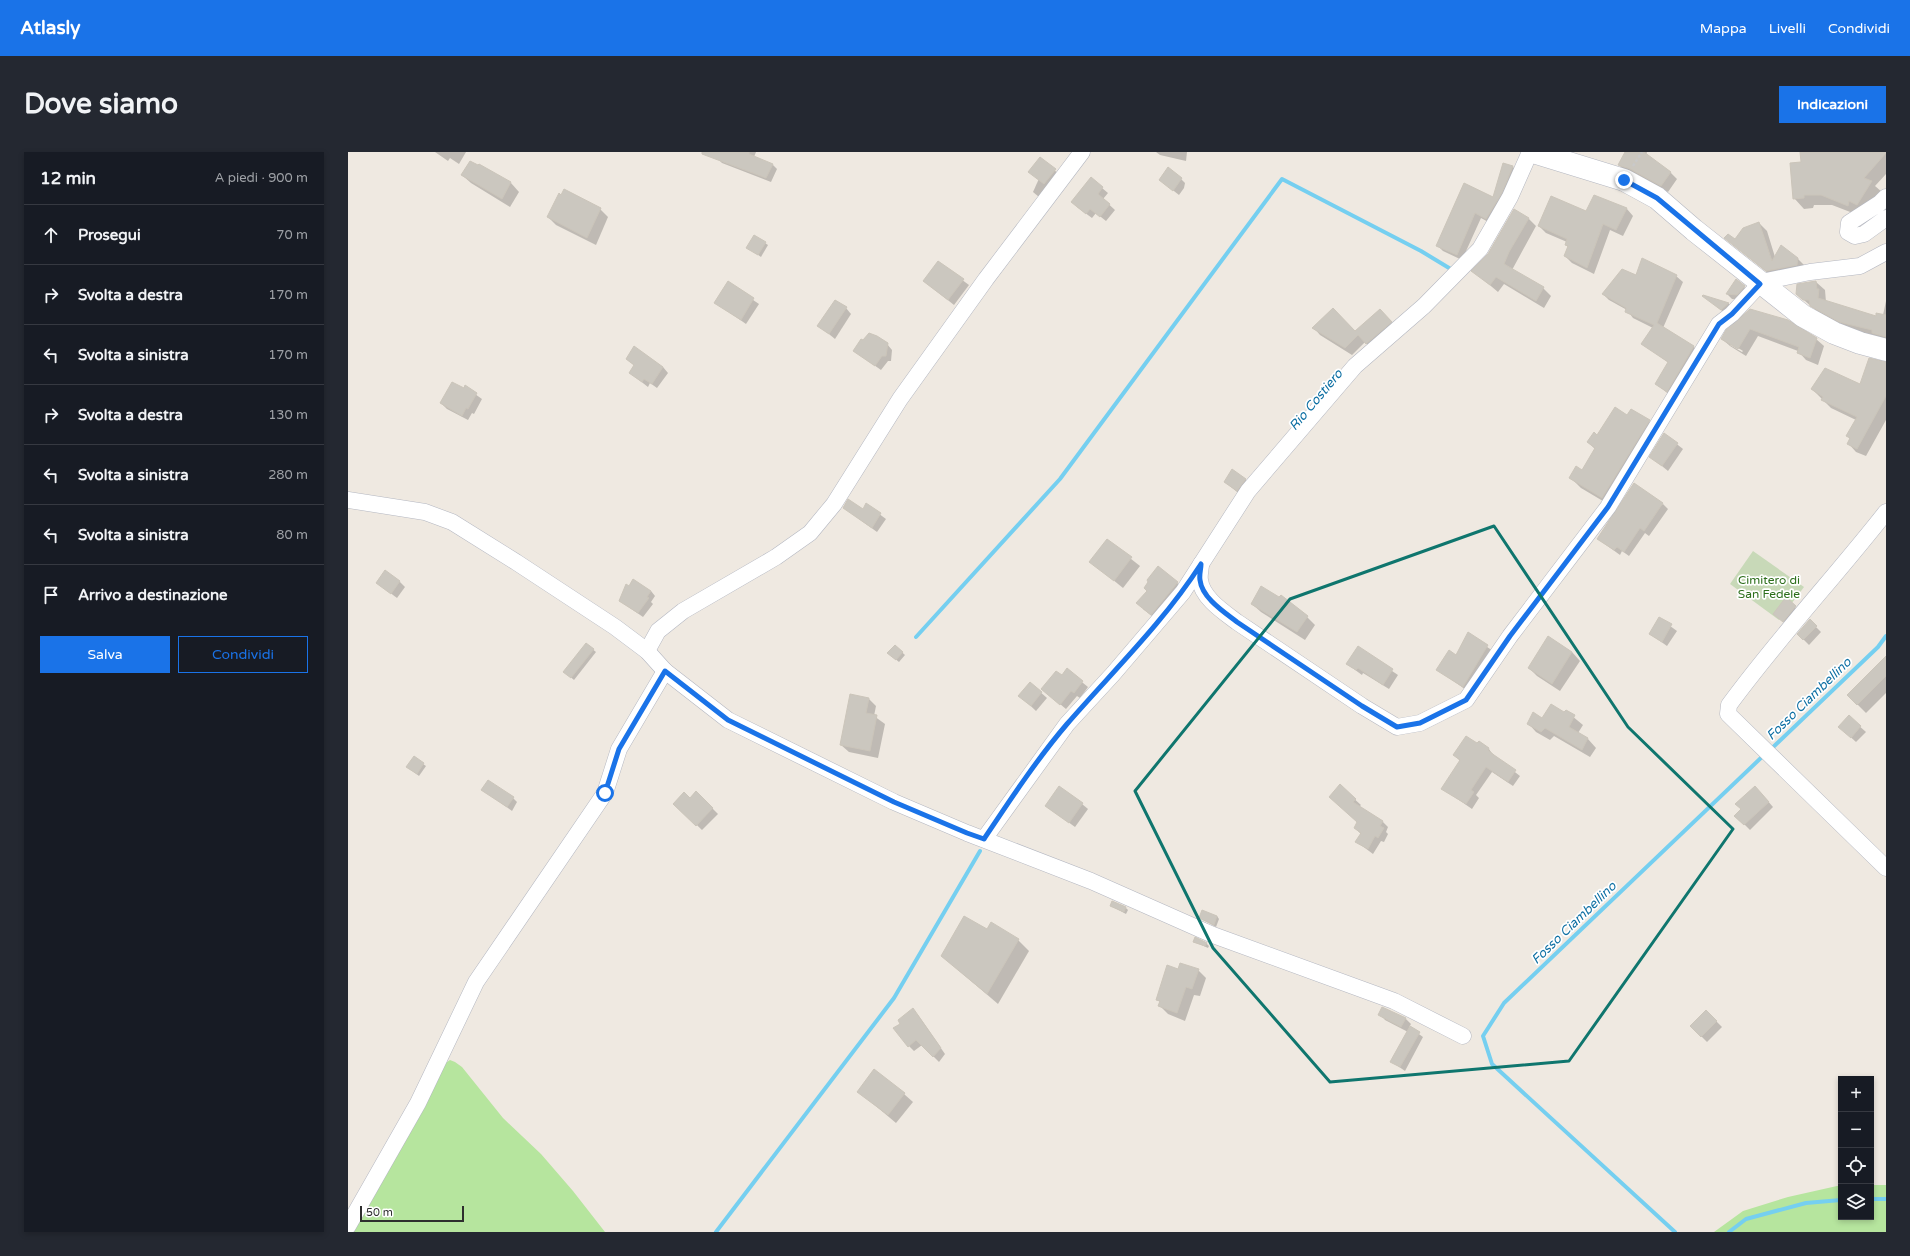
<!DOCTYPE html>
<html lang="it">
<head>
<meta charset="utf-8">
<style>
  body { margin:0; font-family:"Varela Round",sans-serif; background:#242831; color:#f1f3f6 }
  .controls { position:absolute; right:12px; bottom:12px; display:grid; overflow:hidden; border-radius:0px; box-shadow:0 2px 6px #0003 }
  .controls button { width:36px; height:36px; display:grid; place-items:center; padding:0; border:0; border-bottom:1px solid #363941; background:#171b24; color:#f1f3f6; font:20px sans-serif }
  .scale { position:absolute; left:12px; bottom:10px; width:104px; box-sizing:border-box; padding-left:4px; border:2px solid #2e2e2e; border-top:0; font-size:11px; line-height:14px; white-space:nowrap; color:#2e2e2e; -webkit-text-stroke:3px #fff; paint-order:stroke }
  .stop { position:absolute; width:12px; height:12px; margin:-9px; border:3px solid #1a73e8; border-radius:50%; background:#fff }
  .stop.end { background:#1a73e8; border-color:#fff; box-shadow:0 1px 4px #0008 }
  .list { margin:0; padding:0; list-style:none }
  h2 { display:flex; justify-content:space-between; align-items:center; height:52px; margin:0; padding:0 16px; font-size:17px }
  h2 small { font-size:13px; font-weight:400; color:#9ea1a6 }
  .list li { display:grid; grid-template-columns:26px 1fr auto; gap:12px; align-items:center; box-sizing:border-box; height:60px; padding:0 16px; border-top:1px solid #363941 }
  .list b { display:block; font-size:15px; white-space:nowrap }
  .list em { font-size:13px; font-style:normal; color:#9ea1a6 }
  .actions { display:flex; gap:8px; padding:12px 16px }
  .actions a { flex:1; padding:9px 0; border:1px solid #1a73e8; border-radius:0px; text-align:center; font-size:14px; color:#1a73e8 }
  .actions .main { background:#1a73e8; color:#fff }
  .icon { flex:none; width:22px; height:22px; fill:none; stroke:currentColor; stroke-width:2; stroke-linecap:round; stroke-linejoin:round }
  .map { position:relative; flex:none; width:1538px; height:1080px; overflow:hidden; border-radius:0px }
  header { display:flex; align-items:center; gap:24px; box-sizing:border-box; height:56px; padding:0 20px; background:#1a73e8; color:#fff }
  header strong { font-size:19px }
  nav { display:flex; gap:22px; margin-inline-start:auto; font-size:14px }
  .intro { display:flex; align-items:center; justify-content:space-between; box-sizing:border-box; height:96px; padding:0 24px }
  h1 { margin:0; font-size:28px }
  .button { padding:10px 18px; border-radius:0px; background:#1a73e8; color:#fff; font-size:14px; font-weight:700 }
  main { display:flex; gap:24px; padding:0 24px }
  aside { flex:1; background:#171b24; border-radius:0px; box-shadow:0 2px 6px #0003 }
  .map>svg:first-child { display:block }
</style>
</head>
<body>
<header>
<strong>Atlasly</strong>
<nav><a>Mappa</a><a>Livelli</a><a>Condividi</a></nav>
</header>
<div class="intro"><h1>Dove siamo</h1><a class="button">Indicazioni</a></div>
<main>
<aside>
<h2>12 min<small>A piedi · 900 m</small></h2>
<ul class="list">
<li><svg class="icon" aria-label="ahead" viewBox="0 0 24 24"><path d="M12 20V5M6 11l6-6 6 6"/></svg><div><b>Prosegui</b></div><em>70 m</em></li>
<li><svg class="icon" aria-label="right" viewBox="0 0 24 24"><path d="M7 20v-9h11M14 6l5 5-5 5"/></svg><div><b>Svolta a destra</b></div><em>170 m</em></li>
<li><svg class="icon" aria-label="left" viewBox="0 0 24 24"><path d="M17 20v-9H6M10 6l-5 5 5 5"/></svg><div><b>Svolta a sinistra</b></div><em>170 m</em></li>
<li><svg class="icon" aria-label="right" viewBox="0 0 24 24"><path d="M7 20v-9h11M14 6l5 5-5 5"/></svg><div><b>Svolta a destra</b></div><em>130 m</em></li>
<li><svg class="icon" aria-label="left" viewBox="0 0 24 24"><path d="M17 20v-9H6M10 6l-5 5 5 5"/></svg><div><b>Svolta a sinistra</b></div><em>280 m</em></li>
<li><svg class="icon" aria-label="left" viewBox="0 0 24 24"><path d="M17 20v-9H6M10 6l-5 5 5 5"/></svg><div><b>Svolta a sinistra</b></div><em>80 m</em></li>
<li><svg class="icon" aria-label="arrive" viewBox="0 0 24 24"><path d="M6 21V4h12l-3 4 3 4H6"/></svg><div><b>Arrivo a destinazione</b></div></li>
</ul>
<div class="actions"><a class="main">Salva</a><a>Condividi</a></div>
</aside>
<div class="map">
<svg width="1538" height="1080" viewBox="0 0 1538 1080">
  <rect width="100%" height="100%" fill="#efe9e1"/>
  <g fill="#b6e59e">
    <polygon points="102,908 107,910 114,915 155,966 193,1002 225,1039 257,1080 3,1080 96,912"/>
    <polygon points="1523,1033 1538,1033 1538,1080 1366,1080 1395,1059 1440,1045 1489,1034 1493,1034 1493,1065 1523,1065"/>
  </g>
  <polygon fill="#c8d9b8" points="1405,399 1456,435 1431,468 1382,432"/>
  <g fill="#0003" fill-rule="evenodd">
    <polygon points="87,0 118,0 111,12 102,6 100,9"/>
    <polygon points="371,0 408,0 406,5 425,13 429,17 423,30 374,11 369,6"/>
    <polygon points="808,0 839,0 838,9 812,3"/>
    <polygon points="1278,0 1299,0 1298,3 1323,21 1329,27 1320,40 1290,23 1278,20 1271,13"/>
    <polygon points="1453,0 1537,0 1538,1 1538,22 1527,34 1534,40 1510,63 1484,53 1466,53 1465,56 1456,57 1446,46 1454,11"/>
    <polygon points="698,11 712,23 691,45 685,40"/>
    <polygon points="1156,12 1165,15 1170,20 1144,72 1133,66 1114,108 1095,99 1090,94 1117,32 1146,46"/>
    <polygon points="131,13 163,31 171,40 162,55 123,31 114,23"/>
    <polygon points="831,25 837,31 836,36 831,43 812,28"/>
    <polygon points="754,36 760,41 755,47 767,58 758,69 748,61 744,66 729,55"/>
    <polygon points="1246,44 1279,57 1285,64 1275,84 1262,78 1246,122 1224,111 1217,104 1220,95 1218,93 1219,90 1198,81 1191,74 1239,61"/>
    <polygon points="252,57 260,65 248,93 208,73 200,65"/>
    <polygon points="1166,58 1181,67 1188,74 1164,118 1195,136 1203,144 1196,156 1156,132 1150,140 1125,119 1141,102"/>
    <polygon points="1411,71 1419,79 1427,105 1449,106 1457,114 1427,127 1378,86 1387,88"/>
    <polygon points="417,91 420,93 413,105 400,96"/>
    <polygon points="590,110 621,133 606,153 576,129"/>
    <polygon points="1288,124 1328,124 1335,130 1315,176 1346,195 1352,202 1325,246 1309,232 1321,211 1295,192 1305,176 1285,166 1279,158 1261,148 1255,142"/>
    <polygon points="1389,129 1402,140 1394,148 1384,147 1379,142"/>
    <polygon points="1468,130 1477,138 1478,150 1528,165 1535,163 1538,149 1538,191 1510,182 1472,162 1449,142 1450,133"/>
    <polygon points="380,131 411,152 398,172 368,151"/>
    <polygon points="1356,144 1381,152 1386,157 1379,163"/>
    <polygon points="498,156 503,162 487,187 471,174"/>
    <path d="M1402,158l66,29 8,7 -6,19 -12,-5 -8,-9 -40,-15 -12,20 -16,-10 -8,-7zM1382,191l13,8 -1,1 -12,-7z"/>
    <polygon points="1038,165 1050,177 1025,198 1017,190 1004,203 972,183 966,176 1007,181"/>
    <polygon points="539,192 544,198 543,209 540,209 533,218 506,199"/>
    <polygon points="279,207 315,215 320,221 309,236 302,231 300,235 282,221 287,214"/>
    <polygon points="1538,211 1538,268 1518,304 1508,300 1500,291 1502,287 1500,284 1508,268 1483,256 1464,237 1513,233"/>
    <polygon points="117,235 134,247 126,262 124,261 120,268 99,257 93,251"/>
    <polygon points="1279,264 1301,269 1311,279 1265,355 1233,336 1223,326 1234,319 1248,298 1240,290"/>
    <polygon points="1316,282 1335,297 1320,319 1303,305"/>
    <polygon points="897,327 903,333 894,344 877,330"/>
    <polygon points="1315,352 1320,357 1301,384 1297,381 1281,404 1274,399 1272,403 1250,387"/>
    <polygon points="519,353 538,367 529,380 496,356 515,358"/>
    <polygon points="759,388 792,414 775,436 743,410"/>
    <polygon points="810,415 835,436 809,468 795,457 800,439"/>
    <polygon points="51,429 57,435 49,446 29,431"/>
    <polygon points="281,435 303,439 307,444 303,450 305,452 295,465 272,449"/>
    <polygon points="1438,447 1449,457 1438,471 1427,461"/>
    <polygon points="904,452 959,465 967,473 957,488 913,460"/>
    <polygon points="1311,466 1329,479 1319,494 1302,482"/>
    <polygon points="1462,469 1473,480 1461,493 1450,482"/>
    <polygon points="1120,482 1145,499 1121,540 1090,518 1108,504"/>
    <polygon points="238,492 248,500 226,528 219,522"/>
    <polygon points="547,494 557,503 551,510 540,501"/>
    <polygon points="1010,496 1050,523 1041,537 1015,521 1014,523 999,512"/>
    <polygon points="1224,500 1232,509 1212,539 1189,524 1181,516"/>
    <polygon points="1538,509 1538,541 1518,561 1500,543"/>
    <polygon points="719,518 740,535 732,546 729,544 718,557 700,542"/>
    <polygon points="682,531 699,546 688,559 672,544"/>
    <polygon points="521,547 528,554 526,564 537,572 530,606 501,600 493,593"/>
    <polygon points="1218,559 1235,573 1230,581 1240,587 1248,596 1242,605 1206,584 1202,588 1188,580 1180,571 1217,561"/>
    <polygon points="1501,565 1518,580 1508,590 1497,580"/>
    <polygon points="1129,593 1141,597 1145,603 1172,624 1165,634 1144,620 1128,643 1131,646 1124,657 1095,637 1112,609 1107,603"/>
    <polygon points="66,606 78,614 71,624 62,617"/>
    <polygon points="992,634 1013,653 1011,655 1035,670 1040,675 1038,680 1040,682 1036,690 1033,689 1025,702 1009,690 1013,682 1007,676 1010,671"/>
    <polygon points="135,638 165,646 169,650 164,659"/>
    <polygon points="348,640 370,662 354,678 327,652 342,647"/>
    <polygon points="1412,640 1425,655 1402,678 1388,664"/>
    <polygon points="734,652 740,657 727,675 698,654"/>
    <polygon points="763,754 778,756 780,758 778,762"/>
    <polygon points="869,764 871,767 868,775 852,766"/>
    <polygon points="639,779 670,788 681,799 650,852 594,804"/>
    <polygon points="847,790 858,791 861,794 860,796"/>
    <polygon points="830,818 850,818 858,826 852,844 846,843 837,869 820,862 812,854 813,851 809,847"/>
    <polygon points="1358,859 1374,875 1359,890 1343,874"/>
    <polygon points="1032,862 1057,866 1063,872 1061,875 1075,885 1057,919 1044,910 1060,880 1037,868"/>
    <polygon points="570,863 597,902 591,910 574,893 566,899 561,894"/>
    <polygon points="510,939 556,942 565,950 548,971"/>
  </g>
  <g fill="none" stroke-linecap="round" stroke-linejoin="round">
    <g stroke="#75cff0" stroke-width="4">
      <polyline points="568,485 712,327 934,27 1073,99 1106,119"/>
      <polyline points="1421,599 1530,495 1538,484"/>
      <polyline points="1523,1047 1538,1047"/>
      <polyline points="368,1080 546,846 632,699"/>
      <polyline points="1327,1080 1144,912 1135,884 1156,851 1416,603"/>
      <polyline points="1381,1080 1398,1067 1458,1051 1493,1048"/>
    </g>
  </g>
  <g fill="#cbc7bf" stroke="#cbc5ba">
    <polygon points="354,0 401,0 401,2 425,12 418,26 354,2"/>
    <polygon points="1277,0 1296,0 1323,20 1313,34 1282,17 1270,13"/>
    <polygon points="1452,0 1538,0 1538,1 1516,26 1524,29 1509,53 1501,49 1500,54 1473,43 1456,43 1456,46 1445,47 1442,11 1453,10"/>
    <polygon points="692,5 708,17 696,32 680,20"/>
    <polygon points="122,9 130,13 131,12 163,30 154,47 113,23"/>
    <polygon points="1155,11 1165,14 1154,41 1138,67 1127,61 1109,103 1088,94 1116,31 1145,45"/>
    <polygon points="820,15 834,26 825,39 811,28"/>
    <polygon points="743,25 755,35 750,42 762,52 752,65 742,57 738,62 723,50"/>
    <polygon points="216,37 253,56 239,86 199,65 211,41 213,43"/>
    <polygon points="1246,43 1279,56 1268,78 1255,72 1239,116 1216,104 1220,94 1217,93 1219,87 1190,74 1203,44 1238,59"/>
    <polygon points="1166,57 1181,66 1161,100 1156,112 1196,135 1188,149 1148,125 1142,133 1123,119 1140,102"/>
    <polygon points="1411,70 1424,109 1433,93 1450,106 1449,113 1418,119 1376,86 1380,82 1387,87 1395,76"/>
    <polygon points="406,83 418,90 410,103 398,96"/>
    <polygon points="1294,106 1329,123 1309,171 1346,194 1319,240 1307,232 1320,210 1293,192 1306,173 1277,160 1278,156 1254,142 1274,117 1288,123"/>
    <polygon points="590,109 616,127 600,148 575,129"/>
    <polygon points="1388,127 1397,134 1389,143 1378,142"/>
    <polygon points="380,129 406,146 393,168 366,151"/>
    <polygon points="1468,129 1469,137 1471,137 1470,146 1528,164 1528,161 1538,163 1538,185 1524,181 1524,178 1491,170 1462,154 1461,148 1455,148 1448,142 1449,132"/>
    <polygon points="1355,143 1381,151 1373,158 1354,144"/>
    <polygon points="487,148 499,155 481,182 469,174"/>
    <polygon points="985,156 1007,179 1032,157 1044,170 1018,192 1010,183 997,196 964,176"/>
    <polygon points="1402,157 1440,168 1469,186 1462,206 1449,201 1451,195 1402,177 1390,197 1373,187 1378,178"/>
    <polygon points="521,181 529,184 540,191 538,204 534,204 527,214 505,199 513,187 515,188"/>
    <polygon points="286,194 315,215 304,232 296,227 294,230 281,221 286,213 278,207"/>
    <polygon points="1521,206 1538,210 1538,244 1509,297 1499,292 1502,286 1498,284 1509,265 1473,248 1475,245 1463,237 1477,216 1512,232"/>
    <polygon points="104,230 116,236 117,233 129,241 120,257 118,256 114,264 92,251"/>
    <polygon points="1267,255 1279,263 1283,257 1302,268 1254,346 1221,326 1228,314 1234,318 1247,296 1239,290 1246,280 1249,283"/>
    <polygon points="1316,281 1330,291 1314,314 1301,305"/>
    <polygon points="884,317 898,327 889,339 876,330"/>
    <polygon points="1286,331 1315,351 1296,379 1292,376 1276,400 1269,395 1266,398 1249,387"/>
    <polygon points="500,347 515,357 518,351 533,361 524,376 495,356"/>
    <polygon points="759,387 784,405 766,429 741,410"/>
    <polygon points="810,414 830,430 803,463 788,451 799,439 796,436 800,430 799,428"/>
    <polygon points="37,418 52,429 43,442 28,431"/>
    <polygon points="285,427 303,439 299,445 301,446 290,461 271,449 278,432 281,434"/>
    <polygon points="913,434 931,445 933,443 960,464 949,480 903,452"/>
    <polygon points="1438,445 1448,454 1435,470 1425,462"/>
    <polygon points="1311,465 1324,472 1314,490 1301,482"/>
    <polygon points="1462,467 1469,474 1455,488 1449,482"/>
    <polygon points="1120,480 1140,493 1115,535 1088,518 1101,498 1108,503"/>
    <polygon points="1200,484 1224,500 1204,532 1180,516"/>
    <polygon points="238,491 246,497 223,526 215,520"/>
    <polygon points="547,493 555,500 548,508 539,501"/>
    <polygon points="1010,494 1045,517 1035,533 1010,516 1008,518 998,512"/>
    <polygon points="1538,504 1538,524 1509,553 1499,543"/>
    <polygon points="719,516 735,529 726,541 723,539 712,553 693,537 708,519 714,523"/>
    <polygon points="682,530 694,540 683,554 670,544"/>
    <polygon points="502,542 521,546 518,561 529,563 522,599 492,593"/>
    <polygon points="1203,552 1216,560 1218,558 1227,563 1221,575 1240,586 1234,598 1197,576 1193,580 1179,572 1185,560 1194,566"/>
    <polygon points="1501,563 1513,574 1503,586 1490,575"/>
    <polygon points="1118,584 1129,591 1131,589 1141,596 1140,598 1146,603 1168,618 1160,630 1138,615 1123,638 1126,640 1118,652 1093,637 1112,608 1105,603"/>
    <polygon points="66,604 76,611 69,622 58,615"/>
    <polygon points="140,628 166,645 159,655 133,638"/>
    <polygon points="992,632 1008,647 1005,650 1035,669 1032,674 1036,676 1030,686 1027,684 1020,697 1007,690 1013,681 1006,676 1009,670 981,645"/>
    <polygon points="711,634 735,651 721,671 697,654"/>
    <polygon points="1407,634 1421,650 1396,673 1386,664 1393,657 1387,652"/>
    <polygon points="348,639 365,656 348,674 325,652 336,640 342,646"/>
    <polygon points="764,749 778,755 776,760 762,754"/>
    <polygon points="854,758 869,764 866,773 851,766"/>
    <polygon points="616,764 639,777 643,770 671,787 639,842 593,804"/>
    <polygon points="847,785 859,791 857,794 845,790"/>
    <polygon points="832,811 851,817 844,837 838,835 829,861 810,854 812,849 808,848 819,813 830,817"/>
    <polygon points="1034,855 1058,866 1053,875 1030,863"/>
    <polygon points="565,856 593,896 585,905 568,888 560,895 545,876 552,872 550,868"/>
    <polygon points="1358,858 1369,869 1353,885 1342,874"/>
    <polygon points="1062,874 1072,880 1052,915 1042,910"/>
    <polygon points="526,917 557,941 540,963 509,940"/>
  </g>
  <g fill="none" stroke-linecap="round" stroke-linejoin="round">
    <defs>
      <g id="minor">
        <polyline points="1538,45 1532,51 1501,71 1500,80 1507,84 1516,82 1538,66"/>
        <polyline points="0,348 77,360 104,370 168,410 267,475 299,499 317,519 380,568 546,650 619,681 743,729 865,783 1046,849 1115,884"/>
        <path d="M1538,360c-51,65 -108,126 -157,193l-1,9 158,154"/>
        <path d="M853,412c0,5 -2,11 -1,16 2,18 24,32 37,42l125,84 35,21 23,-4 46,-23 44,-64 98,-129 111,-183 13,-10 28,-30 6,-3 44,-9 50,-6 26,-14"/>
        <polyline points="299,499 310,479 335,459 428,405 462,381 486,352 552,247 638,127 734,0"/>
        <polyline points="636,687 719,572 765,522 835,440 900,339 1007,214 1076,154 1132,97 1162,45 1182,0"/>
        <polyline points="0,1074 70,951 128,830 257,641 271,597 317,519"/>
      </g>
      <polyline id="secondary" points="1185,0 1276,28 1309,46 1346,78 1455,164 1486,181 1512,191 1538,198"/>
    </defs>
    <use href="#minor" stroke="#b4b7c1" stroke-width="17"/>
    <use href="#secondary" stroke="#b4b7c1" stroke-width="23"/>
    <polyline stroke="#c9c9c9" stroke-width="2.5" stroke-dasharray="3 2" stroke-linecap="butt" points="1285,14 1294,0"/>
    <use href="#minor" stroke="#fff" stroke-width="16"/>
    <use href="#secondary" stroke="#fff" stroke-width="22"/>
  </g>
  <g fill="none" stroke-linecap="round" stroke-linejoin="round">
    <path stroke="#1a73e8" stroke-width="5" d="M257,641l14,-44 46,-78 63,49 166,82 73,31 17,6c26,-39 53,-80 83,-115 46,-53 96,-101 134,-160 0,5 -2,11 -1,16 2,18 24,32 37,42l125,84 35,21 23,-4 46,-23 44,-64 98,-129 111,-183 13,-10 28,-30 -103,-86 -33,-18"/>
  </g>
  <path fill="none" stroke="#0f766e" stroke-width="3" stroke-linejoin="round" d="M1146,374l134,201 105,102 -164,232 -239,21 -117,-134 -78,-157 155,-192z"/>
  <g text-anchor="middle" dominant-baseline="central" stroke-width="3.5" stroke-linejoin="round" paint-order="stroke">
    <g font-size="12" fill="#2c6e1b" stroke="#fff">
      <text x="1421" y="428">Cimitero di<tspan x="1421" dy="14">San Fedele</tspan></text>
    </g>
    <g font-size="13" font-style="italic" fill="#0d6fa3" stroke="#fff">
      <text transform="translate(968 248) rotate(-50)">Rio Costiero</text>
      <text transform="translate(1461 547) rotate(-44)">Fosso Ciambellino</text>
      <text transform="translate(1226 771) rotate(-44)">Fosso Ciambellino</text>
    </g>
  </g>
</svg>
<div class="controls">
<button>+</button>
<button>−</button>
<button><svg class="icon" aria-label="locate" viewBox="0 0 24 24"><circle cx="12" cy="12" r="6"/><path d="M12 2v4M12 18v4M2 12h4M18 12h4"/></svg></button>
<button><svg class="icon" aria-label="layers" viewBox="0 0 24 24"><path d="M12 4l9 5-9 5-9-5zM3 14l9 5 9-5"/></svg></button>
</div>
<div class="scale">50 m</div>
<div class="stop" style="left:257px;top:641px"></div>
<div class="stop end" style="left:1276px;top:28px"></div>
</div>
</main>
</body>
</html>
